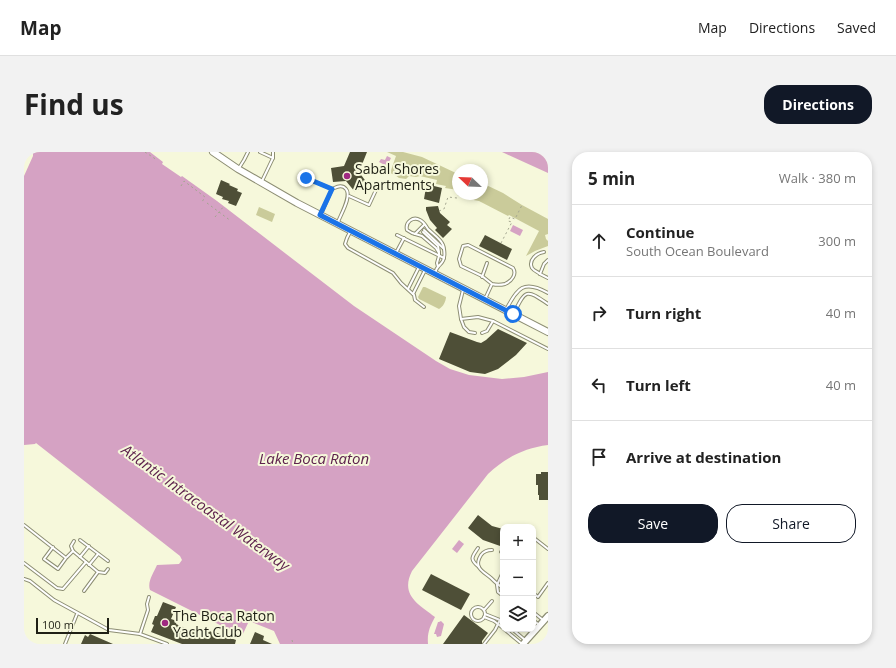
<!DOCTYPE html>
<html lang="en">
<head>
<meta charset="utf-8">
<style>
  body { margin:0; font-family:"Open Sans",sans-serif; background:#f2f2f2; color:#222 }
  .controls { position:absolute; right:12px; bottom:12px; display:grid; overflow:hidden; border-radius:8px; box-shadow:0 2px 6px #0003 }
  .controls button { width:36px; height:36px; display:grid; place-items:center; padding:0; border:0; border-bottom:1px solid #e0e0e0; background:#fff; color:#222; font:20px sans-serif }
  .compass { position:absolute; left:428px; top:12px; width:36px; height:36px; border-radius:50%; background:#fff; box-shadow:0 2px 6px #0003; rotate:293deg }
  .scale { position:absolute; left:12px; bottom:10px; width:73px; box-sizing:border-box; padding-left:4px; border:2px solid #1f2015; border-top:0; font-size:11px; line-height:14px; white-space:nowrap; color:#1f2015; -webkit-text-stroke:3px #f6f8db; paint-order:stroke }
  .stop { position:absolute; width:12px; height:12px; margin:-9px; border:3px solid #1a73e8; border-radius:50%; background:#fff }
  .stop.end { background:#1a73e8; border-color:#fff; box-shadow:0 1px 4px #0008 }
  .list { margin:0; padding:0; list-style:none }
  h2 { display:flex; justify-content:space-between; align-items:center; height:52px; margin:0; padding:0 16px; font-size:17px }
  h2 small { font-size:13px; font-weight:400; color:#767676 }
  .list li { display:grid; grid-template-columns:26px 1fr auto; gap:12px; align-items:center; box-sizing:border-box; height:72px; padding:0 16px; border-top:1px solid #e0e0e0 }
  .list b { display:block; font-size:15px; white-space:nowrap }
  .list p { margin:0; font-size:13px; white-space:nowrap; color:#767676 }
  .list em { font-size:13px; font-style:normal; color:#767676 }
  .actions { display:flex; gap:8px; padding:12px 16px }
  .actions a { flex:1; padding:9px 0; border:1px solid #111827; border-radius:16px; text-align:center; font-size:14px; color:#111827 }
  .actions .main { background:#111827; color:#fff }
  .icon { flex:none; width:22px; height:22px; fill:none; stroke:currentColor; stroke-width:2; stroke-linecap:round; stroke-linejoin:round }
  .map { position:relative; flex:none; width:524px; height:492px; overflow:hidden; border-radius:16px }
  header { display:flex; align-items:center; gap:24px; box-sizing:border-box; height:56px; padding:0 20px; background:#fff; border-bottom:1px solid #e0e0e0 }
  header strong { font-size:19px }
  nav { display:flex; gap:22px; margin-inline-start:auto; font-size:14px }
  .intro { display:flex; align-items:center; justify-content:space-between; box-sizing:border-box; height:96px; padding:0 24px }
  h1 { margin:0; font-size:28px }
  .button { padding:10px 18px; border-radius:16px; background:#111827; color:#fff; font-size:14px; font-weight:700 }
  main { display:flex; gap:24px; padding:0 24px }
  aside { flex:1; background:#fff; border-radius:16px; box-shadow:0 2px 6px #0003 }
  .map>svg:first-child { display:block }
</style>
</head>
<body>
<header>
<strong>Map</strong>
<nav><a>Map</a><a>Directions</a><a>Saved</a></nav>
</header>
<div class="intro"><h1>Find us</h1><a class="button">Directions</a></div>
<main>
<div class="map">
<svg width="524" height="492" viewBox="0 0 524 492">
  <rect width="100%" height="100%" fill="#f6f8db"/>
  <g fill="#cacb9a">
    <polygon points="363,0 379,0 398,5 434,22 434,38 421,36 422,34 412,32 413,28 396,24 392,25 385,24 382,27 375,26 371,23 366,21 372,4"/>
    <polygon points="458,31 479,41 498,53 524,67 524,82 521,83 522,87 524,89 524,94 511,99 502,104 515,79 485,63 484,64 455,49 444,47 445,44 438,42 458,42"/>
    <polygon points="235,55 251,62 248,70 232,63"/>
    <path d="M399,135h2l21,10c0,4 -3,10 -7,12l-20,-10 -1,-2z"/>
  </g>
  <g fill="#d5a2c3">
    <path d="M9,0h117l13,10 -1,2 19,13 1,-1 35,25 137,105 82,55 14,8 19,6 33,4 22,-2 24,-5v73c-24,3 -43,13 -60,29l-76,97c-12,24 6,33 23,46 -5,9 -8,16 -7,27h-148l-6,-13 -25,-10 -7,15 -92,-46c-3,-8 4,-18 7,-25l22,-1 3,-4 -2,-4 -144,-113 -1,1 -11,1v-269l9,-20z"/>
    <polygon points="478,0 524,0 524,21"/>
    <polygon points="363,4 367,6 363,14 355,10 357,7 361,8"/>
    <polygon points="489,73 499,78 496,84 486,79"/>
    <polygon points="435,388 440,392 433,401 428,397"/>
    <polygon points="417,469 420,472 417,484 413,485 412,482 410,482 414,470 415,470"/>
  </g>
  <g fill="#4e4f37">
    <polygon points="326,0 343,0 335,20 343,31 331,40 322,29 309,30 307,16 320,14"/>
    <polygon points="197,28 206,32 205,33 214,37 213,39 218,41 212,54 204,51 205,49 198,47 199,45 192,42"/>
    <polygon points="403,29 410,31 410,34 418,36 415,51 400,47"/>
    <polygon points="414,54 416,61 426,70 423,73 428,77 419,86 411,78 413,76 406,68 402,58 402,55"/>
    <polygon points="461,83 488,97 483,108 455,94"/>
    <polygon points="474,177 503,191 492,203 474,217 461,222 446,220 415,207 426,180 453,190 457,191 462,188"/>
    <polygon points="517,320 524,320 524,348 515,348 515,343 514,343 514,333 512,333 512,322 517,322"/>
    <polygon points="454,363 468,374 479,377 479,395 459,388 444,376"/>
    <polygon points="407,422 446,442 437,458 398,438"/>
    <polygon points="139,450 152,455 147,467 153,469 152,472 175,482 178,476 188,480 188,479 212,488 211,492 158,492 127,480 130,473 128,472 131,464 133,464"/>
    <polygon points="440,463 464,481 458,489 458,492 419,492"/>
    <polygon points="231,480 240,484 239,488 248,492 226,492"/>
    <polygon points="66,482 89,492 57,492 61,483 64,485"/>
  </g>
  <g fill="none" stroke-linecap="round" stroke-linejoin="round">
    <defs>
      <g id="service">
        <polyline points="236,0 249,6 238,29"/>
        <polyline points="249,0 249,6"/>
        <polyline points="215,16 220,8 224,0"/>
        <polyline points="282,26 308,37"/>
        <polyline points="325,44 345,53 352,38"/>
        <path d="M297,62l11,-25c5,-2 10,-5 14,0 6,7 -5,25 -8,33"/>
        <polyline points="400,78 419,96"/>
        <polyline points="326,80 323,86 321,92 324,96 369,121 377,131 390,143 391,148 400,155"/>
        <polyline points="399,80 414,94 415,100"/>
        <polyline points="391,82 400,73"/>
        <polyline points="373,83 420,106"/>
        <polyline points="372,101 380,86"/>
        <polyline points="524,108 520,112 516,122 524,126"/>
        <path d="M411,121c1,-2 1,-4 3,-6 2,-3 6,-5 6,-10 1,-2 0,-10 -1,-12 -2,-6 -10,-11 -15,-16 -2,-3 -4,-7 -8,-9 -7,-4 -15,2 -13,10l5,3 10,3 14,12 3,5v3l-2,7 1,4"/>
        <path d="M516,122c-2,-2 -6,-3 -8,-6 -4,-8 5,-15 12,-16"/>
        <polyline points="458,125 463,111"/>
        <polyline points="384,137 395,115"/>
        <polyline points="439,138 435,154 437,167 440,175 445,180 451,181"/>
        <polyline points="389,142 401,118"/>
        <path d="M461,147l7,-15 -10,-8 -21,-10 -2,-7 4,-13 5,-1 45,23c4,6 -1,13 -8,16 -4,1 -9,1 -13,0"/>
        <path d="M482,158c11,-22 18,-31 42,-17"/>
        <path d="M490,161c12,-24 12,-24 34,-9"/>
        <polyline points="437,167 454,165 469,169 524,197"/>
        <polyline points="458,181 463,179 469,169"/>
        <polyline points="0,373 42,406 34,417 20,407 29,395"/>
        <polyline points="56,388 84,409"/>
        <polyline points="509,388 510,386 524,397"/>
        <polyline points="50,389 47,394 49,399 74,420 81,421 84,417"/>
        <path d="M454,396c-6,9 -9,11 1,19"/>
        <path d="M468,398c-5,0 -8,1 -11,5 -8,13 2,16 10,23 4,4 7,7 12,10"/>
        <polyline points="477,400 479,401"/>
        <polyline points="43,405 49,399"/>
        <polyline points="56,405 65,394"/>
        <polyline points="0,411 33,436 39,437 62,410"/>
        <polyline points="65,413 74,402"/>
        <polyline points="479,420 473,433 474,440 479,444"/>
        <polyline points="0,427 6,429 11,433 30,448 85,478 116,482 143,492"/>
        <polyline points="60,439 74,420"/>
        <polyline points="509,441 514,445 524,431"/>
        <circle cx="454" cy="462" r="7"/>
        <polyline points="460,458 468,449"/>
        <polyline points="509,460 519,468"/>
        <polyline points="461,462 476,468 479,470"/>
        <polyline points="460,465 470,469 479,476"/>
        <polyline points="509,468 514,472"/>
        <polyline points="480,477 498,492"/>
        <polyline points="488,477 501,488"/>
        <polyline points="116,482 124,458 123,452 125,445"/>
        <polyline points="41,492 53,462"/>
        <polyline points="460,492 471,478 476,468"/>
      </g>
      <polyline id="tertiary" points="499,492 524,464"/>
      <polyline id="secondary" points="189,0 214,17 273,51 524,180"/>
    </defs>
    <use href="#service" stroke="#8d8e74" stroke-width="4"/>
    <use href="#tertiary" stroke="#8d8e74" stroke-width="8"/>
    <use href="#secondary" stroke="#8d8e74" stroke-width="8"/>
    <g stroke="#a3a58f" stroke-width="1" stroke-dasharray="2 3" stroke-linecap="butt">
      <polyline points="121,0 133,8"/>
      <polyline points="157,34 160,29 181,45 178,50"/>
      <polyline points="183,51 207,69"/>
      <polyline points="415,59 420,57 424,45 433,46 435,42"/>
      <polyline points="191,65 200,54"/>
      <polyline points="477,91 488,70 484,69 486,65 491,67 498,53"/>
      <polyline points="268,488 269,492"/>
    </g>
    <use href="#service" stroke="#fff" stroke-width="2"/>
    <use href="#tertiary" stroke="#fff" stroke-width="5.5"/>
    <use href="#secondary" stroke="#fff" stroke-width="6"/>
  </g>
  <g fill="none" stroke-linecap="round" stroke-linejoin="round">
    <polyline stroke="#1a73e8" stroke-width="5" points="282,26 308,37 296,63 489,162"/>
  </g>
  <g fill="#9f2881" stroke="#f6f8db" stroke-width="1.5">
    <circle cx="323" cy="24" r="4"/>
    <circle cx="141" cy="471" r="4"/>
  </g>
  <g text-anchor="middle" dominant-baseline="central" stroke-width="4" stroke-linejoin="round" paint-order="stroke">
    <g font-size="14" fill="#1f2015" stroke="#f6f8db" text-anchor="start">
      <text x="331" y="16">Sabal Shores<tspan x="331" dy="16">Apartments</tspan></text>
      <text x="149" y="463">The Boca Raton<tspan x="149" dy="16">Yacht Club</tspan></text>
    </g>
    <g font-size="15" font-style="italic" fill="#5e224d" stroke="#f6f8db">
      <text x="290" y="306">Lake Boca Raton</text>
      <text transform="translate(182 355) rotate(36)">Atlantic Intracoastal Waterway</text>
    </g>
  </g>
</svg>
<div class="controls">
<button>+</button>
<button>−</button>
<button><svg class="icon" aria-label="layers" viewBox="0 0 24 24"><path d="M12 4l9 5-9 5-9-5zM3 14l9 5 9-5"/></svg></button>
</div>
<svg class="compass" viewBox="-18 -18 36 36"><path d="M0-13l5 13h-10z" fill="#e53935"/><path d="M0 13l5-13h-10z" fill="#767676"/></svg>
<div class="scale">100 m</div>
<div class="stop" style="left:489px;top:162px"></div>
<div class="stop end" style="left:282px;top:26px"></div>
</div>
<aside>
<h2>5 min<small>Walk · 380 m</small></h2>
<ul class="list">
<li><svg class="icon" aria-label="ahead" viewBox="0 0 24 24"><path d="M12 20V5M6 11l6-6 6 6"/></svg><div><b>Continue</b><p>South Ocean Boulevard</p></div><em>300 m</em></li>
<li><svg class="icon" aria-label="right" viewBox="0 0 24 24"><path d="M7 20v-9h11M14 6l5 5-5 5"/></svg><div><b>Turn right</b></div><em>40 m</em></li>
<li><svg class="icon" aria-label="left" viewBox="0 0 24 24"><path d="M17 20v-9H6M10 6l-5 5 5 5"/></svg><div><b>Turn left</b></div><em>40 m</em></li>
<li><svg class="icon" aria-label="arrive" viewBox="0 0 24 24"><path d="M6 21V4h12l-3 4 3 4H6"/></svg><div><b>Arrive at destination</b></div></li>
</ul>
<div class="actions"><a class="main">Save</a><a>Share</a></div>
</aside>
</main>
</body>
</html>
